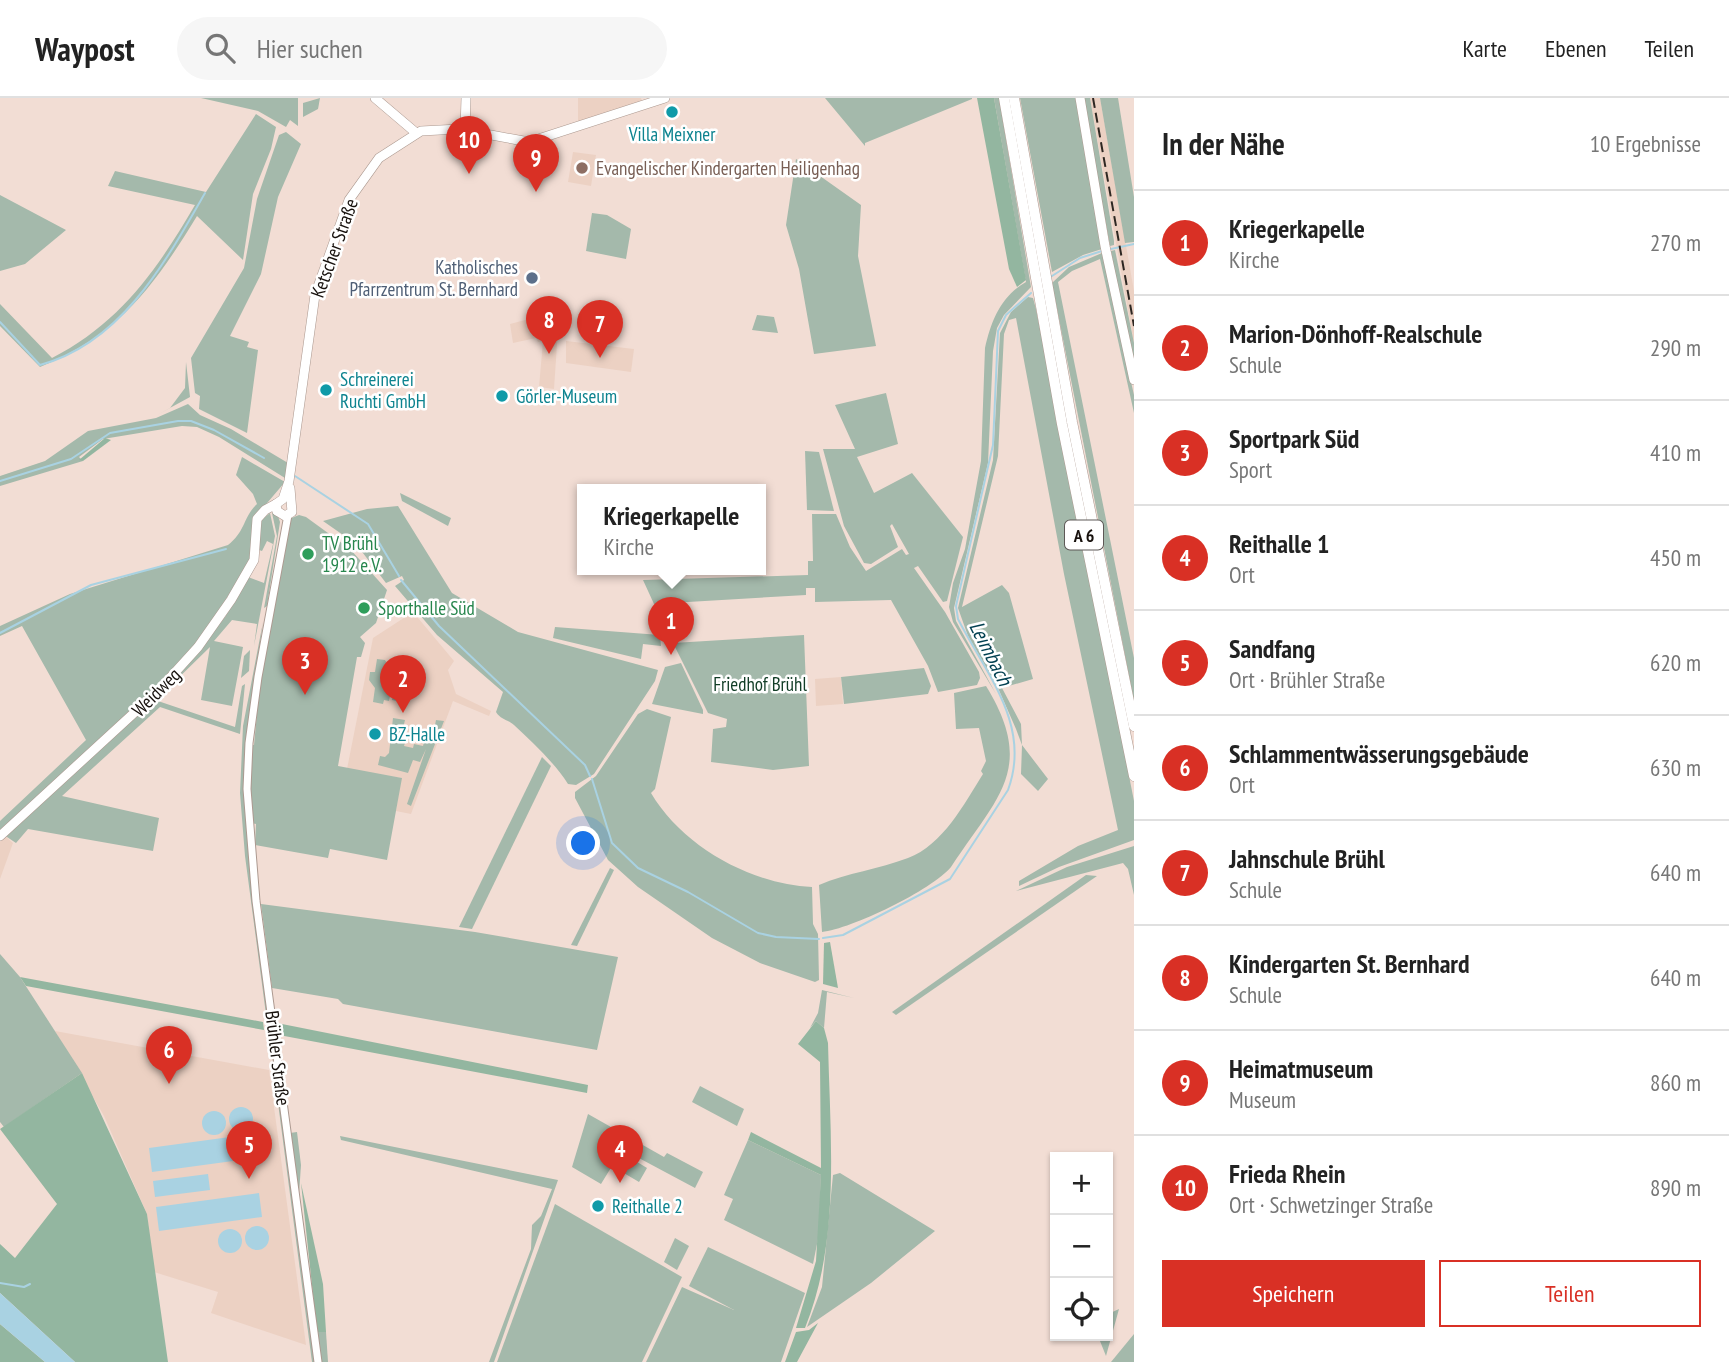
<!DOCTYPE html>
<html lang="de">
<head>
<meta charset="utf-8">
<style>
  body { margin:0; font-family:"PT Sans Narrow",sans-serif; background:#f6f6f6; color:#222 }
  .controls { position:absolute; right:21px; bottom:21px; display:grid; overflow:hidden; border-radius:0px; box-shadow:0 2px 5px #0004 }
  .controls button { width:63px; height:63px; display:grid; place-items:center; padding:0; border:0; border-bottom:2px solid #e0e0e0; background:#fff; color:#222; font:35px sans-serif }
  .you { position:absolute; left:584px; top:746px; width:24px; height:24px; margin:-18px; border:5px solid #fff; border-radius:50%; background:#1a73e8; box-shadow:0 0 0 10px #1a73e833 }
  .badge { display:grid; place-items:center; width:46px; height:46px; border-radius:50%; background:#d93025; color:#fff; font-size:23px; font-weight:700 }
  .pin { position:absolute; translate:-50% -58px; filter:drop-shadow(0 2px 4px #0008) }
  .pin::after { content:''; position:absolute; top:37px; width:24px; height:21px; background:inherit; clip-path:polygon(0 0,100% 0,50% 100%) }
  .popup { position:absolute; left:577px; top:386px; width:189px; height:91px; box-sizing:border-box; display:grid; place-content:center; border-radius:0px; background:#fff; filter:drop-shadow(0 2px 5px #0005); font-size:23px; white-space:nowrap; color:#767676 }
  .popup b { font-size:26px; color:#222 }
  .popup::after { content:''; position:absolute; left:50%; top:100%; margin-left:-14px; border:14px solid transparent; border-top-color:#fff }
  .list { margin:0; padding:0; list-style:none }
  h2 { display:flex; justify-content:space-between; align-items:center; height:91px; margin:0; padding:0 28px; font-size:30px }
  h2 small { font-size:23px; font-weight:400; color:#767676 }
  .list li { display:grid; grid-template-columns:46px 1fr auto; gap:21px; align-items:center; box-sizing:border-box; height:105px; padding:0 28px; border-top:2px solid #e0e0e0 }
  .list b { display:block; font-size:26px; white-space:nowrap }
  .list p { margin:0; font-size:23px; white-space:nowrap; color:#767676 }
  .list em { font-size:23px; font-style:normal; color:#767676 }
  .actions { display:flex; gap:14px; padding:21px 28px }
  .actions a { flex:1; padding:16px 0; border:2px solid #d93025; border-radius:0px; text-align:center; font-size:24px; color:#d93025 }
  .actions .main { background:#d93025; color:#fff }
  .icon { flex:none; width:38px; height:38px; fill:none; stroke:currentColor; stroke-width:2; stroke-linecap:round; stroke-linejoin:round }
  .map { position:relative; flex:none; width:1134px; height:1264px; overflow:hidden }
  header { display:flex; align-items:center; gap:42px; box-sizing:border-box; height:98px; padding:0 35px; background:#fff; border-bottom:2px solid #e0e0e0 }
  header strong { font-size:33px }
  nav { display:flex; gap:38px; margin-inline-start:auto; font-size:24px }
  .search { width:490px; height:63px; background:#f6f6f6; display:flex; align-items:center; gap:18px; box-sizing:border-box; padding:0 24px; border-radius:38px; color:#767676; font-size:26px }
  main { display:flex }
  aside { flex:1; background:#fff }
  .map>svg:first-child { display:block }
</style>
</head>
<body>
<header>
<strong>Waypost</strong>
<div class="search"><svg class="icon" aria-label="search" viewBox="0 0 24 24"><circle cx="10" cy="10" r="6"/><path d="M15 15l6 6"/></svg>Hier suchen</div>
<nav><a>Karte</a><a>Ebenen</a><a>Teilen</a></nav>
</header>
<main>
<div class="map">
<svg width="1134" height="1264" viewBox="0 0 1134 1264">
  <rect width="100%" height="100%" fill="#f2ddd4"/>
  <g fill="#ecd1c3">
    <polygon points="578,0 641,0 642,3 578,24"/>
    <polygon points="1090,0 1100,0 1134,193 1134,245"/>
    <polygon points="573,54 596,57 591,88 568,84"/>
    <polygon points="544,217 545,219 559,217 554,291 539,289 543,243 538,244 536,240 513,245 510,226"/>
    <polygon points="566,243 634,251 631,274 566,265"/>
    <polygon points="413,514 454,563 448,572 456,596 491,613 489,618 453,603 411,716 396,713 401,680 347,671 373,540"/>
    <polygon points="841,579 843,606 816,608 815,581"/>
    <polygon points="4,737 13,745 0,781 0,741"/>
    <polygon points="55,933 269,972 306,1247 211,1215 218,1194 154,1174 147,1116 104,1018"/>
  </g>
  <g fill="#a4b9ab">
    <polygon points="201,0 298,0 298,28 290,22 286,29 258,13"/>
    <polygon points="320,0 318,11 303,19 303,5"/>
    <polygon points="825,0 972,0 972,1 865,45 865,48"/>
    <path d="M994,0h5l32,189 -27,28 -7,13 -4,23 -5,112 -34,145 2,13 40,73 -43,-72 -4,-15 4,-24 12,-34 16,-88 4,-113c6,-27 16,-52 41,-66z"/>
    <polygon points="1020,0 1077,0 1102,151 1083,157 1052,174"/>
    <polygon points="1083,0 1090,0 1114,143 1114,147 1110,148"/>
    <polygon points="1100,0 1118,0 1134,99 1134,144 1125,145"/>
    <path d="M256,16l20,13 -5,22 -18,45 -10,66 -46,-44c-43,70 -78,119 -157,151l-40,-41v-22l52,54c68,-35 105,-88 143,-153l-87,-19 7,-15 91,21z"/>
    <polygon points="286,34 301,46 278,99 261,176 230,238 249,244 247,249 258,252 247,335 199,311 200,298 195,295 191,260 244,170 257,101 279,37"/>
    <polygon points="796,61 861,107 858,158 876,248 814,256 799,171 786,127"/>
    <polygon points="0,97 66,132 25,166 0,173"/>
    <polygon points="592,115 607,117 631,131 626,161 586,153"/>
    <polygon points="1115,152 1134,245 1134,274 1111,153"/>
    <polygon points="1102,155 1134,297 1134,315 1100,161 1072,173 1058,184 1134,560 1134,603 1052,185 1069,169"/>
    <polygon points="1028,199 1033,200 1036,211 1134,703 1134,742 1059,769 1019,788 1019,783 1078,748 1118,732 1064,476 1016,220 1009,222 1004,236 998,358 962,509 1002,487 1009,495 1033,581 1002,590 1021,626 1022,647 1048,681 1038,693 1021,676 1022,647 1016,631 998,590 968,538 958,510 993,362 1000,235 1011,214"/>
    <polygon points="757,217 774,219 778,235 752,232"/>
    <polygon points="186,264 190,299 157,317 170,310 185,290"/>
    <polygon points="886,295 898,346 857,359 874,395 912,375 963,439 947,503 943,504 918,468 914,470 945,514 979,574 980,580 977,587 938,594 928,568 891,502 815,504 815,490 806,490 806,497 654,506 643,482 808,477 808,463 813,463 812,416 836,416 850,449 866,473 902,451 906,457 909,456 892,426 890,428 898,449 871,466 864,465 844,428 823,351 855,351 835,307"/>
    <polygon points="188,306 200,317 231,331 288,365 285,380 219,339 197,329 182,328 103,341 79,359 83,363 0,388 0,378 45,363 88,333 156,320"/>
    <polygon points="805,353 819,354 834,413 807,412"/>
    <path d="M242,359l43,25 -23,27 -9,46 -48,79 -49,56 -156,143v-12l86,-81 -64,-114 -22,10v-10l70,-32 158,-49c18,-14 15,-28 29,-41l-4,-10 -17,-19z"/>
    <polygon points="400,395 451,420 448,428 402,403"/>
    <path d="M398,408l54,87 66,39 140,38 -3,11 -61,93 -18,11 -8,-1c-14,-22 -36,-42 -54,-59 -7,-6 -13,-5 -18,-13l7,-20 -66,-57 -42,-49 9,-6 -2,-4 -16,7 -30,-39 -33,-23 44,-12z"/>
    <polygon points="270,415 275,438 254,548 257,526 232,522 214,543 243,549 232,608 201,602 210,549 163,595 225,519 248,479 264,485 273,446 267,443 262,453 259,452 260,423"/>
    <polygon points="272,415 278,418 280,424 267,508 264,510 277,438"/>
    <polygon points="299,417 306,419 350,451 387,492 376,525 360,539 365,545 361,559 357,559 338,668 402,680 387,762 330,751 328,760 255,747 256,726 251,725 251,647 254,647 260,584 289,421"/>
    <polygon points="263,524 245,656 244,696 273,969 245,758 240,695 243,628"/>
    <polygon points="555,529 660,537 661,548 643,546 641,561 553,540"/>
    <polygon points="804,537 809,668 773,672 711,664 713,631 726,629 727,621 708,615 673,545"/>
    <polygon points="250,552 249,573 241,580 244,558"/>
    <polygon points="377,561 385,562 394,578 389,603 384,602 383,606 373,604 375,590 369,582 370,574 375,574"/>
    <polygon points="681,565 703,612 703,616 652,606 665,569"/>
    <polygon points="924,570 931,588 928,596 844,606 841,579"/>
    <polygon points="397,575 406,575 415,588 404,589 401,604 392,602"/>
    <polygon points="245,586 240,636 160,609 62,698 159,720 153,753 28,731 16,745 4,737 155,602 235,629 242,588"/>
    <path d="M986,588c51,83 11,111 -35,181 -19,23 -100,62 -129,65l-3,-47c28,-12 60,-16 89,-27 35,-13 56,-54 75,-84l-2,-3 5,-10 -7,-33 -23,1 -2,-36z"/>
    <path d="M647,611l24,8 -16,72 -4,4c32,54 100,91 161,94l1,37 5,10 1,46 -4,2 -55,-19 -48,-25 -74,-51 -30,-27 -33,-62v-6l21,-16 42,-62z"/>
    <polygon points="393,620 405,622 400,643 405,645 404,648 413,650 414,646 423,648 426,636 433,637 436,622 444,623 411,708 407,706 426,651 420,664 413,662 408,675 378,667 380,658 385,659 389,655"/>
    <polygon points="542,659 551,668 472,831 459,829"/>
    <polygon points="1134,748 1134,797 1128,771 1123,765 1016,793 1067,769"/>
    <polygon points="610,770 614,772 577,848 571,847"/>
    <polygon points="1086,777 1097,778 896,917 892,914"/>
    <polygon points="261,806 475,834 618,859 597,952 343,906 338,901 272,890"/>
    <polygon points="0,856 20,879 82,975 4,1029 0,1024"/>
    <polygon points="822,892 854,900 827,894 824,930 816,923 810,930 818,915"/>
    <polygon points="275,982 278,986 316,1264 312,1264"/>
    <polygon points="700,988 744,1011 737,1028 692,1004"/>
    <polygon points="588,1016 664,1059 667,1055 703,1074 695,1090 622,1051 621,1054 647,1070 639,1084 612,1068 601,1086 572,1069"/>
    <polygon points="297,1034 301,1067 299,1096 290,1035"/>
    <polygon points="340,1038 558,1082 494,1264 489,1264 531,1151 532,1127 541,1118 552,1091 341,1042"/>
    <polygon points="748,1042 821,1077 819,1136 813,1166 724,1122 733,1101 724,1097"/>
    <polygon points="840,1075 935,1133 871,1185 807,1229 822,1189 833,1077"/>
    <polygon points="555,1106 682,1179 642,1264 497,1264"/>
    <polygon points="675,1140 689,1148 677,1172 664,1164"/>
    <polygon points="708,1149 805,1195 781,1264 646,1264 682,1189 734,1212 689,1188"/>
    <polygon points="1119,1211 1106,1258 1098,1238 1108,1238 1108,1216"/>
    <polygon points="317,1234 326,1234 328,1264 321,1264"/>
    <polygon points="1134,1236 1134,1264 1111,1264"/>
  </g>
  <g fill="#93b6a0">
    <polygon points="977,0 994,0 1026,182 1017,189 1009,171"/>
    <polygon points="105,340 111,342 83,363 79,362"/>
    <polygon points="830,844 838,890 823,886 824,845"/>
    <polygon points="20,879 263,924 264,932 26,888"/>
    <path d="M816,923l8,7 4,15c2,94 13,196 -23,285h-9l20,-67 5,-86 -73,-35 3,-8 70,36 -1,-106 -22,-18z"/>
    <polygon points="277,925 588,987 587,995 279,937"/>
    <polygon points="82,975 147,1116 168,1264 75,1264 0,1195 0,1146 15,1160 57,1106 0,1031"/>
    <polygon points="301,1085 323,1186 326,1234 317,1234"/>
    <polygon points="818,1225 797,1264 785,1264 796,1234 809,1232"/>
    <polygon points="0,1226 45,1264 0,1264"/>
  </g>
  <g fill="#a9d2e2">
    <circle cx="241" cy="1021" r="12"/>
    <circle cx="214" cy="1025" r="12"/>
    <polygon points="252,1036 255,1060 152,1074 149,1050"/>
    <polygon points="208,1076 210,1092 155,1099 153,1083"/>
    <polygon points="259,1095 262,1119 159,1133 156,1109"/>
    <circle cx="257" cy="1140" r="12"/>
    <circle cx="230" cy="1143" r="12"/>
    <polygon points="0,1195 75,1264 45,1264 0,1226"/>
  </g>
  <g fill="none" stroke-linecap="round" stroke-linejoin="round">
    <g stroke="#a9d2e2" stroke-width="2">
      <polyline points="1111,151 1134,146"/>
      <polyline points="1052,178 1080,160 1102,153"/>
      <path d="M0,224l40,43c82,-22 126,-104 165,-172"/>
      <polyline points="295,378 368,426 399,478"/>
      <polyline points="0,383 71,361 110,335 178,323 191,323 214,332 264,360"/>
      <polyline points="401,482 439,528 585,667 590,678"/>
      <polyline points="0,535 91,487 226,451"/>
      <polyline points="592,681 612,745 638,770 688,794 758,835 776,839 819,841"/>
      <path d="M823,840l20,-3 107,-56 58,-89c24,-65 -22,-116 -50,-171l-2,-13 37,-161 5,-114 8,-16 25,-22"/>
      <polyline points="0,1185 24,1189 30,1186"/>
    </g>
    <defs>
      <polyline id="minor" points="288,417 258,579 249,645 247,691 256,803 318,1264"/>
      <g id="major">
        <polyline points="375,0 415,34"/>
        <polyline points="1080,0 1105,148 1134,282"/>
        <polyline points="465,32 466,0"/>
        <polyline points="277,413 276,406 283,401 289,383 315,197 349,102 379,60 421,33 459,31 529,44 665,0"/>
        <polyline points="277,413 285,418 292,414 290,390"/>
        <polyline points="0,738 159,592 198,549 231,502 254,462 257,421 265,412 276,406"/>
      </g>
      <g id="highway">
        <polyline points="1004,0 1062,326 1134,678"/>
        <polyline points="1014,0 1072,324 1134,628"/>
      </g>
    </defs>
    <use href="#minor" stroke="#ac9990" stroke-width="9"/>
    <use href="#major" stroke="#ac9990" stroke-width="10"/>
    <use href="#highway" stroke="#ac9990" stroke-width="11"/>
    <use href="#minor" stroke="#fff" stroke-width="7"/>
    <use href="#major" stroke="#fff" stroke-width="9"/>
    <use href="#highway" stroke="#fff" stroke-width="10"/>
    <polyline stroke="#2e2722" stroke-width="2" stroke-dasharray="10 5" stroke-linecap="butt" points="1093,0 1134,228"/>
  </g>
  <g fill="#0f9aa8" stroke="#fff" stroke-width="2.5">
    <circle cx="672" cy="14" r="7"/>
    <circle cx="326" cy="292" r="7"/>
    <circle cx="502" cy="298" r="7"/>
    <circle cx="375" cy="636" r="7"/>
    <circle cx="598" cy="1108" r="7"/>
  </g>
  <circle fill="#8d6e63" stroke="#fff" stroke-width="2.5" cx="582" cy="70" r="7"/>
  <circle fill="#5c6f8a" stroke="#fff" stroke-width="2.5" cx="532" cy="180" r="7"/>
  <g fill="#2e9e5b" stroke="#fff" stroke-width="2.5">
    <circle cx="308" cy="456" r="7"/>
    <circle cx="364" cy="510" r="7"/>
  </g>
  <g text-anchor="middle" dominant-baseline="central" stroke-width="5" stroke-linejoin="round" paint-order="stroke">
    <rect fill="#fff" stroke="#5d5856" stroke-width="2" x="1065" y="422.5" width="38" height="29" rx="5"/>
    <g font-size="18" font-weight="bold" fill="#17110d">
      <text x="1084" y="437">A 6</text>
    </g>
    <g font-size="19" fill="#0d838f" stroke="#fff" text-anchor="start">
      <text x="672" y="36" text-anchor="middle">Villa Meixner</text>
      <text x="340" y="281">Schreinerei<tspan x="340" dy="22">Ruchti GmbH</tspan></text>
      <text x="516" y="298">Görler-Museum</text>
      <text x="389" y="636">BZ-Halle</text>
      <text x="612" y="1108">Reithalle 2</text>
    </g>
    <g font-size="19" fill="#785e54" stroke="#fff" text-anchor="start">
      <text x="596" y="70">Evangelischer Kindergarten Heiligenhag</text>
    </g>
    <g font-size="19" fill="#17110d" stroke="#fff">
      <text transform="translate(334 150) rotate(-70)">Ketscher Straße</text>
      <text transform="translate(156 594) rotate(-45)">Weidweg</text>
      <text transform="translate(278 960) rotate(83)">Brühler Straße</text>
    </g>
    <g font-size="19" fill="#4e5e75" stroke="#fff" text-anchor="end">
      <text x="518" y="169">Katholisches<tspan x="518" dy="22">Pfarrzentrum St. Bernhard</tspan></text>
    </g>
    <g font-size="19" fill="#27864d" stroke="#fff" text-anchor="start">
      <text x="322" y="445">TV Brühl<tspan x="322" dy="22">1912 e.V.</tspan></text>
      <text x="378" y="510">Sporthalle Süd</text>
    </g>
    <g font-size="19" fill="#113d26" stroke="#fff">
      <text x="760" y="586">Friedhof Brühl</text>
    </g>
    <g font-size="21" font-style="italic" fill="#013f50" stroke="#fff">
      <text transform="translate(991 555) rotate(63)">Leimbach</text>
    </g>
  </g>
</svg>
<div class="controls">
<button>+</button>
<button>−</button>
<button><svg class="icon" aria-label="locate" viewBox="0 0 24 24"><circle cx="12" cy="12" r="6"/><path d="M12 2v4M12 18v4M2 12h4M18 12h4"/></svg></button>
</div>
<div class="you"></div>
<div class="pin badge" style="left:671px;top:557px">1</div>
<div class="popup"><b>Kriegerkapelle</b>Kirche</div>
<div class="pin badge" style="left:403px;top:615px">2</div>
<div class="pin badge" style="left:305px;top:597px">3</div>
<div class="pin badge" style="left:620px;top:1085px">4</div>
<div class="pin badge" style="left:249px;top:1081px">5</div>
<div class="pin badge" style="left:169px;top:986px">6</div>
<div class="pin badge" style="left:600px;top:260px">7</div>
<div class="pin badge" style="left:549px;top:256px">8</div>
<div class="pin badge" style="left:536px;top:94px">9</div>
<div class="pin badge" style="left:469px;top:76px">10</div>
</div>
<aside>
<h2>In der Nähe<small>10 Ergebnisse</small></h2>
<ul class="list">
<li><span class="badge">1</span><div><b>Kriegerkapelle</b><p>Kirche</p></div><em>270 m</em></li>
<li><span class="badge">2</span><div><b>Marion-Dönhoff-Realschule</b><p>Schule</p></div><em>290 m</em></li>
<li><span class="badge">3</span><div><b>Sportpark Süd</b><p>Sport</p></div><em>410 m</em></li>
<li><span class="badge">4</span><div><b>Reithalle 1</b><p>Ort</p></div><em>450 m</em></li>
<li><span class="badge">5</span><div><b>Sandfang</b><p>Ort · Brühler Straße</p></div><em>620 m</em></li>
<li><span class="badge">6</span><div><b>Schlammentwässerungsgebäude</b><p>Ort</p></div><em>630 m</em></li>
<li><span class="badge">7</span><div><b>Jahnschule Brühl</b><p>Schule</p></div><em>640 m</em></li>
<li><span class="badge">8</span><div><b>Kindergarten St. Bernhard</b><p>Schule</p></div><em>640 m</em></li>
<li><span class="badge">9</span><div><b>Heimatmuseum</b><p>Museum</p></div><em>860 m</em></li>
<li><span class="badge">10</span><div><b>Frieda Rhein</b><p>Ort · Schwetzinger Straße</p></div><em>890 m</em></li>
</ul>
<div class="actions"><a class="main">Speichern</a><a>Teilen</a></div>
</aside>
</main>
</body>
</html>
